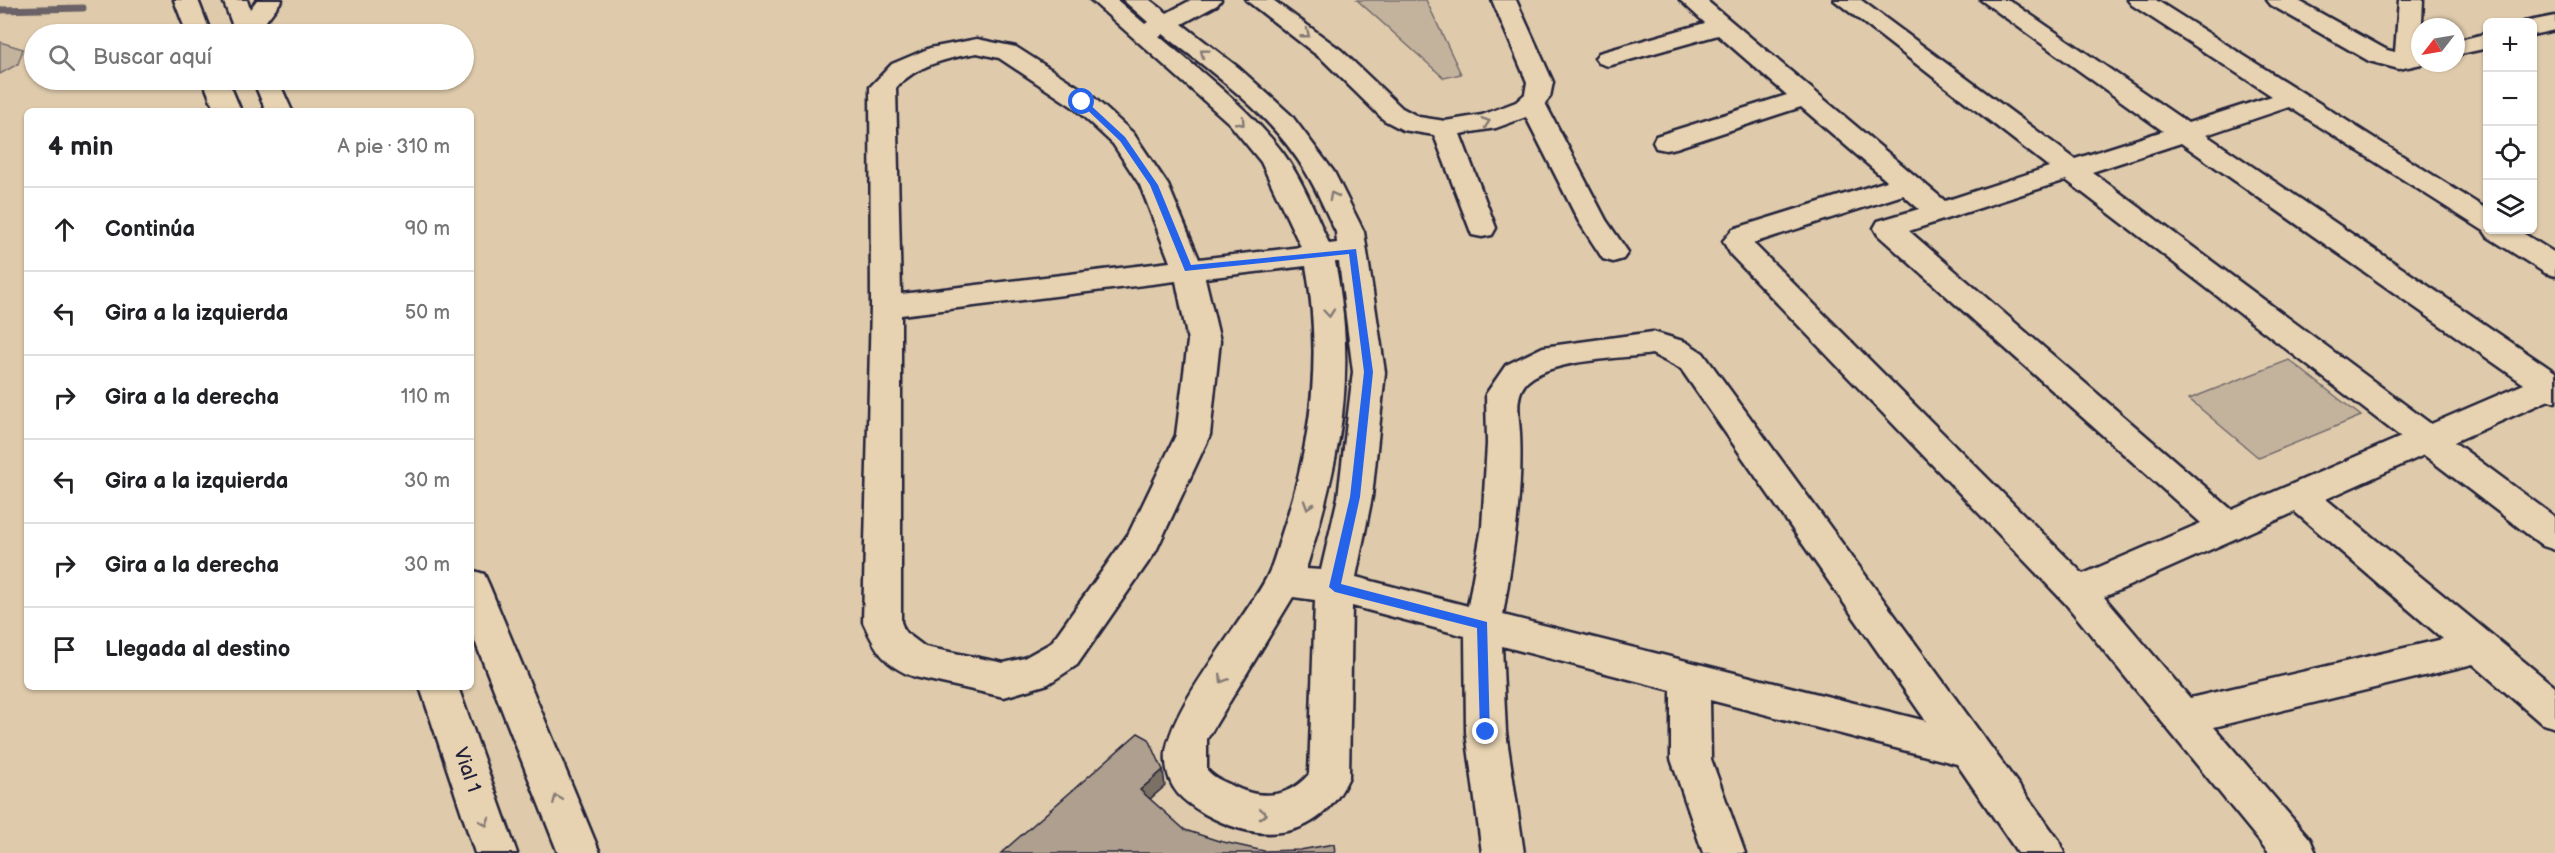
<!DOCTYPE html>
<html lang="es">
<head>
<meta charset="utf-8">
<style>
  body { margin:0; font-family:"Balsamiq Sans",sans-serif; background:#f6f6f6; color:#202124 }
  .controls { position:absolute; right:18px; top:18px; display:grid; overflow:hidden; border-radius:9px; box-shadow:0 2px 4px #0004 }
  .controls button { width:54px; height:54px; display:grid; place-items:center; padding:0; border:0; border-bottom:2px solid #e0e0e0; background:#fff; color:#202124; font:30px sans-serif }
  .compass { position:absolute; left:2411px; top:18px; width:54px; height:54px; border-radius:50%; background:#fff; box-shadow:0 2px 4px #0004; rotate:239deg }
  .stop { position:absolute; width:18px; height:18px; margin:-14px; border:4px solid #2563eb; border-radius:50%; background:#fff }
  .stop.end { background:#2563eb; border-color:#fff; box-shadow:0 2px 6px #0008 }
  .list { margin:0; padding:0; list-style:none }
  h2 { display:flex; justify-content:space-between; align-items:center; height:78px; margin:0; padding:0 24px; font-size:26px }
  h2 small { font-size:20px; font-weight:400; color:#757577 }
  .list li { display:grid; grid-template-columns:39px 1fr auto; gap:18px; align-items:center; box-sizing:border-box; height:84px; padding:0 24px; border-top:2px solid #e0e0e0 }
  .list b { display:block; font-size:22px; white-space:nowrap }
  .list em { font-size:20px; font-style:normal; color:#757577 }
  .icon { flex:none; width:33px; height:33px; fill:none; stroke:currentColor; stroke-width:2; stroke-linecap:round; stroke-linejoin:round }
  .map { position:relative; flex:none; width:2555px; height:853px; overflow:hidden }
  .search { position:absolute; background:#fff; box-shadow:0 2px 4px #0004; left:24px; top:24px; width:450px; height:66px; display:flex; align-items:center; gap:15px; box-sizing:border-box; padding:0 21px; border-radius:33px; color:#757577; font-size:22px }
  .panel { position:absolute; background:#fff; box-shadow:0 2px 4px #0004; left:24px; top:108px; width:450px; height:582px; border-radius:9px }
  .map>svg:first-child { display:block }
</style>
</head>
<body>
<div class="map">
<svg width="2555" height="853" viewBox="0 0 2555 853">
  <rect width="100%" height="100%" fill="#dfcbac"/>
  <filter id="ink" filterUnits="userSpaceOnUse"><feTurbulence type="fractalNoise" baseFrequency=".0167" numOctaves="2"/><feDisplacementMap in="SourceGraphic" scale="12" xChannelSelector="R" yChannelSelector="G"/><feConvolveMatrix kernelMatrix="1 2 1 2 8 2 1 2 1" color-interpolation-filters="sRGB"/></filter>
  <g filter="url(#ink)">
    <g fill="#c3b29c" stroke="#726a6c" stroke-width="1.5">
      <polygon points="1357,0 1426,0 1461,74 1444,78"/>
      <polygon points="0,42 23,49 18,64 0,74"/>
      <polygon points="2289,360 2361,416 2259,458 2189,399"/>
    </g>
    <g fill="none" stroke-linecap="round" stroke-linejoin="round">
      <polyline stroke="#6a6266" stroke-width="7" points="0,10 83,8"/>
      <defs>
        <g id="minor">
          <path d="M1091,0h26l28,24 3,-2 -25,-22h27l17,13 24,-13h30l-4,5 -35,19 57,44 52,47 43,57 30,60 21,140 -13,125 -16,80 112,29 14,-79 5,-83 -1,-50 20,-29 37,-18 110,-15 33,10 17,11 355,486 6,14h-46l-61,-89 -247,-64 1,59 34,94h-42l-32,-94v-69l-169,-44 4,86 18,121h-42l-16,-121 -1,-96 -113,-30 -3,171c-29,64 -88,68 -144,37 -22,-13 -37,-24 -39,-52 -5,-46 78,-140 101,-185 7,-14 11,-32 16,-47 29,-87 39,-174 23,-264l-101,12 15,63 -10,94 -54,116 -79,114 -29,19 -44,13 -89,-20c-31,-11 -39,-27 -52,-55l8,-316 -1,-219 22,-23 38,-16 47,-9 39,8 75,48 42,38 35,52 31,74 102,-12 -40,-85 -32,-39zM1163,34c53,41 110,82 144,140 11,18 19,39 29,58l1,11 -8,1c-13,-30 -27,-65 -46,-91 -35,-46 -81,-80 -124,-117zM977,53l22,5 74,49 40,37 27,41 30,77 -269,32 -5,-206c20,-23 52,-30 81,-35zM1335,262h4l14,110 -15,125 -17,73 -15,-1c34,-109 52,-193 29,-307zM1176,281l12,60 -12,94 -47,98 -78,110 -27,15 -20,5 -79,-16 -20,-15 -4,-10v-307zM1652,354l29,15 245,352 -423,-106c10,-61 20,-121 17,-182 -1,-18 -6,-39 8,-52 25,-22 92,-22 124,-27zM1293,597l22,3 -6,174c-21,25 -50,26 -78,11 -9,-4 -17,-7 -24,-15v-31z"/>
          <polygon points="1246,0 1273,0 1341,50 1402,108 1419,117 1445,121 1482,115 1516,102 1525,94 1527,82 1492,0 1516,0 1553,82 1550,97 1545,103 1606,220 1628,252 1623,259 1613,262 1603,259 1579,222 1526,117 1496,128 1460,134 1496,228 1492,235 1482,237 1472,235 1434,135 1403,130 1384,120 1323,60"/>
          <path d="M1680,0h26l239,201 104,-34 -215,-167h27l214,159 88,-28 -182,-131h28l179,123 84,-27 -140,-91 -4,-5h28l332,210v20h30l37,23v23l-10,-3 -57,-36 -4,-6 -195,-124 -83,28 349,237v30l-6,-2 -95,42 101,75v33l-12,-4 -119,-91 -98,44 229,188v41l-14,-5 -68,-59 -259,63 96,112 6,14h-47l-204,-250 -334,-348 -8,-14 10,-12 154,-48 -86,-74 -125,41 -10,2 -10,-2 -3,-6 3,-6 131,-41 -69,-60 -110,31 -9,-3 -4,-5 4,-5 106,-30zM2181,143l343,241 -93,40 -339,-252zM2066,180l335,257 -169,73 -323,-279zM1903,195l16,14 -41,12 -4,7 4,7 323,288 -118,51 -330,-331zM2295,512l148,127 -253,59 -86,-101z"/>
          <polygon points="2267,0 2297,0 2387,50 2395,52 2399,0 2423,0 2420,63 2426,63 2399,69 2369,61 2271,5"/>
          <polygon points="2555,16 2555,30 2532,35 2532,22 2524,22"/>
          <polygon points="2488,33 2488,48 2456,55 2456,41"/>
        </g>
        <g id="major">
          <polygon points="174,0 198,0 211,34 187,34"/>
          <polygon points="223,0 247,0 250,9 257,0 282,0 259,30 260,34 236,34"/>
          <polygon points="203,80 228,80 241,111 215,111"/>
          <polygon points="253,80 278,80 292,111 266,111"/>
          <polygon points="471,570 484,574 489,585 600,853 558,853 471,631"/>
          <polygon points="420,687 458,687 517,853 475,853"/>
        </g>
      </defs>
      <use href="#minor" stroke="#22223b" stroke-width="5"/>
      <use href="#major" stroke="#22223b" stroke-width="5"/>
      <use href="#minor" fill="#e7d2b1" fill-rule="evenodd"/>
      <use href="#major" fill="#e7d2b1" fill-rule="evenodd"/>
    </g>
    <polygon fill="#7a6f63" stroke="#22223b" stroke-width="1.5" points="1163,770 1165,786 1143,805 1140,790"/>
    <polygon fill="#ae9f8e" stroke="#22223b" stroke-width="1.5" points="1138,733 1149,739 1163,770 1140,790 1185,830 1219,841 1264,851 1300,850 1334,844 1335,853 1001,853"/>
    <defs><path id="oneway-chevron" d="M-2-3.5L2.5 0L-2 3.5" fill="none" stroke-width="1.6" stroke-linecap="round" stroke-linejoin="round" transform="scale(1.5)"/></defs>
    <g stroke="#847a76">
      <use href="#oneway-chevron" transform="translate(1306 34) rotate(38)"/>
      <use href="#oneway-chevron" transform="translate(1204 53) rotate(-143)"/>
      <use href="#oneway-chevron" transform="translate(1241 122) rotate(48)"/>
      <use href="#oneway-chevron" transform="translate(1486 122) rotate(-19)"/>
      <use href="#oneway-chevron" transform="translate(1333 196) rotate(-118)"/>
      <use href="#oneway-chevron" transform="translate(1329 313) rotate(85)"/>
      <use href="#oneway-chevron" transform="translate(1308 505) rotate(108)"/>
      <use href="#oneway-chevron" transform="translate(1223 679) rotate(122)"/>
      <use href="#oneway-chevron" transform="translate(557 799) rotate(-112)"/>
      <use href="#oneway-chevron" transform="translate(1263 814) rotate(2)"/>
      <use href="#oneway-chevron" transform="translate(485 822) rotate(71)"/>
    </g>
  </g>
  <polygon fill="#2563eb" points="1080,100 1085,100 1125,137 1158,185 1191,265 1356,249 1373,372 1360,497 1341,584 1487,622 1490,736 1482,736 1480,732 1477,628 1335,592 1329,587 1350,497 1364,372 1349,254 1185,271 1150,185 1120,141 1080,103"/>
  <g text-anchor="middle" dominant-baseline="central" stroke-width="4.5" stroke-linejoin="round" paint-order="stroke">
    <g font-size="20" fill="#22223b" stroke="#e7d2b1">
      <text transform="translate(467 770) rotate(71)">Vial 1</text>
    </g>
  </g>
</svg>
<div class="controls">
<button>+</button>
<button>−</button>
<button><svg class="icon" aria-label="locate" viewBox="0 0 24 24"><circle cx="12" cy="12" r="6"/><path d="M12 2v4M12 18v4M2 12h4M18 12h4"/></svg></button>
<button><svg class="icon" aria-label="layers" viewBox="0 0 24 24"><path d="M12 4l9 5-9 5-9-5zM3 14l9 5 9-5"/></svg></button>
</div>
<svg class="compass" viewBox="-18 -18 36 36"><path d="M0-13l5 13h-10z" fill="#e53935"/><path d="M0 13l5-13h-10z" fill="#757577"/></svg>
<div class="stop" style="left:1082px;top:102px"></div>
<div class="stop end" style="left:1486px;top:732px"></div>
<div class="search"><svg class="icon" aria-label="search" viewBox="0 0 24 24"><circle cx="10" cy="10" r="6"/><path d="M15 15l6 6"/></svg>Buscar aquí</div>
<section class="panel">
<h2>4 min<small>A pie · 310 m</small></h2>
<ul class="list">
<li><svg class="icon" aria-label="ahead" viewBox="0 0 24 24"><path d="M12 20V5M6 11l6-6 6 6"/></svg><div><b>Continúa</b></div><em>90 m</em></li>
<li><svg class="icon" aria-label="left" viewBox="0 0 24 24"><path d="M17 20v-9H6M10 6l-5 5 5 5"/></svg><div><b>Gira a la izquierda</b></div><em>50 m</em></li>
<li><svg class="icon" aria-label="right" viewBox="0 0 24 24"><path d="M7 20v-9h11M14 6l5 5-5 5"/></svg><div><b>Gira a la derecha</b></div><em>110 m</em></li>
<li><svg class="icon" aria-label="left" viewBox="0 0 24 24"><path d="M17 20v-9H6M10 6l-5 5 5 5"/></svg><div><b>Gira a la izquierda</b></div><em>30 m</em></li>
<li><svg class="icon" aria-label="right" viewBox="0 0 24 24"><path d="M7 20v-9h11M14 6l5 5-5 5"/></svg><div><b>Gira a la derecha</b></div><em>30 m</em></li>
<li><svg class="icon" aria-label="arrive" viewBox="0 0 24 24"><path d="M6 21V4h12l-3 4 3 4H6"/></svg><div><b>Llegada al destino</b></div></li>
</ul>
</section>
</div>
</body>
</html>
